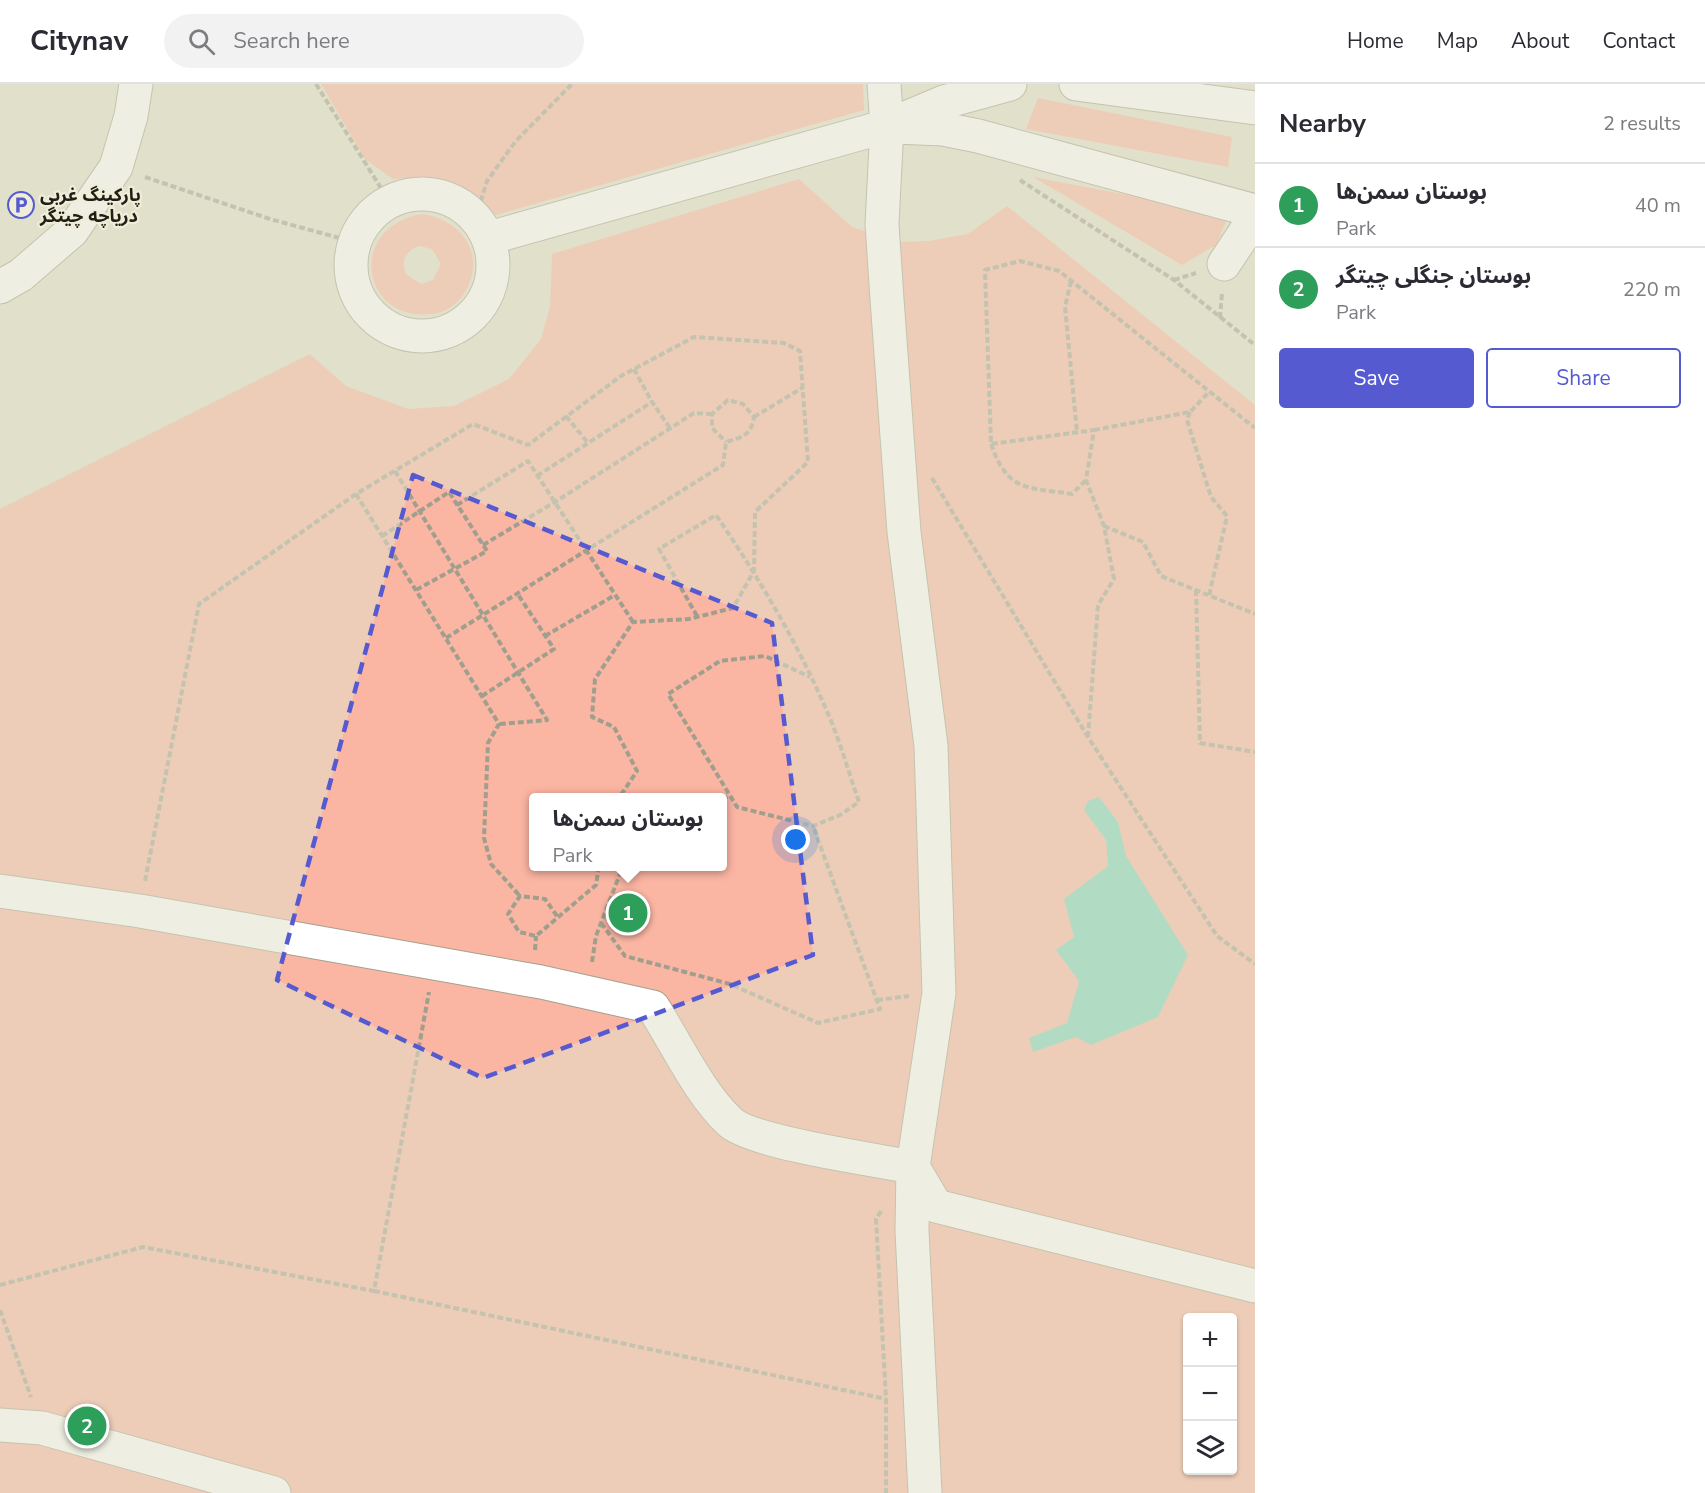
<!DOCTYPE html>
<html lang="en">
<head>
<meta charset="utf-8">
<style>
  body { margin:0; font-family:"Nunito Sans","Noto Sans Arabic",sans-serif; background:#f2f2f3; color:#2b2b33 }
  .controls { position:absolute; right:18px; bottom:18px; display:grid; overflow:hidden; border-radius:6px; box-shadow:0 2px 4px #0004 }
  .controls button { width:54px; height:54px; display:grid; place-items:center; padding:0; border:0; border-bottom:2px solid #e1e1e2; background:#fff; color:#2b2b33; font:30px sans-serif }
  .you { position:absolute; left:796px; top:756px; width:21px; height:21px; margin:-15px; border:4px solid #fff; border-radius:50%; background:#1a73e8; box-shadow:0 0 0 9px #1a73e833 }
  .badge { display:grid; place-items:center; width:39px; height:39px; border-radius:50%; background:#555ad1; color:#fff; font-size:20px; font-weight:700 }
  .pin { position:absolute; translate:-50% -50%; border:3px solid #fff; box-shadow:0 2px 6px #0006 }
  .popup { position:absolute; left:529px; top:709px; width:198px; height:78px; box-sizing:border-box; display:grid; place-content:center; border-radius:6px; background:#fff; filter:drop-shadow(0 2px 4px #0005); font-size:20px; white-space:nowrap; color:#7c7c81 }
  .popup b { font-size:22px; color:#2b2b33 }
  .popup::after { content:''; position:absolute; left:50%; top:100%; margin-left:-12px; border:12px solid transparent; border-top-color:#fff }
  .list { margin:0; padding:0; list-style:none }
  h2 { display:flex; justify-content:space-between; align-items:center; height:78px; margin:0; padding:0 24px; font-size:26px }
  h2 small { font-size:20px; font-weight:400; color:#7c7c81 }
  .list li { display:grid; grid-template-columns:39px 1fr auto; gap:18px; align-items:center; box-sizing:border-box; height:84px; padding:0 24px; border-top:2px solid #e1e1e2 }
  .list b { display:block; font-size:22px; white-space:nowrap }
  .list p { margin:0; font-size:20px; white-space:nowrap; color:#7c7c81 }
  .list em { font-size:20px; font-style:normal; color:#7c7c81 }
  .actions { display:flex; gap:12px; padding:18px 24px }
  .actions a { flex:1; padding:14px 0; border:2px solid #555ad1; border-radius:6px; text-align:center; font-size:21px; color:#555ad1 }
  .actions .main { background:#555ad1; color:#fff }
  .icon { flex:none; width:33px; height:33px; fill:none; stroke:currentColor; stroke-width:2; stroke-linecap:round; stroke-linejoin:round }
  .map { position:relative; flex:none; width:1255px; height:1409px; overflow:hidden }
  header { display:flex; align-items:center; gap:36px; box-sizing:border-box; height:84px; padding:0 30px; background:#fff; border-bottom:2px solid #e1e1e2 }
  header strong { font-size:28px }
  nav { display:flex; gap:33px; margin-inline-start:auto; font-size:21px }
  .search { width:420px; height:54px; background:#f2f2f3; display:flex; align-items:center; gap:15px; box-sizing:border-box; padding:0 21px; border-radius:33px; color:#7c7c81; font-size:22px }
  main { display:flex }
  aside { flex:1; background:#fff }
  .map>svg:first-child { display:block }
</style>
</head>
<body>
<header>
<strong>Citynav</strong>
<div class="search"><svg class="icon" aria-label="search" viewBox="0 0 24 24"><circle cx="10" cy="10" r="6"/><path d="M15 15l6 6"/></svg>Search here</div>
<nav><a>Home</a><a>Map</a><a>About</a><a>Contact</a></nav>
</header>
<main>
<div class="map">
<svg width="1255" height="1409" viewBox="0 0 1255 1409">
  <rect width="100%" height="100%" fill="#e1e0ca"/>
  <g fill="#fbb5a3" fill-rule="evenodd">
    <polygon points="321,0 863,0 864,26 496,131 467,106 432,93 393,95 365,75"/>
    <polygon points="1038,14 1232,53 1228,83 1026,45"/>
    <polygon points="1033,93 1229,130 1216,161 1182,181"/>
    <path d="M799,95l53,48 46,15 31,-1 39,-7 39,-28 248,199v1088h-1255v-984l310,-155 36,32 62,23 46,-3 55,-27 32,-40 9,-32 2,-53zM534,714h188v68h-188zM1188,1234h44v152h-44z"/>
    <path d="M422,130c40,6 65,40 43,78 -6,11 -20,21 -33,22 -71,8 -86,-87 -10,-100zM420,162l12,3 9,15 -8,16 -12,4 -15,-10c-6,-13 0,-24 14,-28z"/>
  </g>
  <polygon fill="#79d6bb" points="1099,713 1118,738 1126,772 1188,871 1158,933 1091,961 1076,953 1033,968 1029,954 1067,939 1079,897 1056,866 1074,853 1064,815 1108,782 1106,756 1084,726 1088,717"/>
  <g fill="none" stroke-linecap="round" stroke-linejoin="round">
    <defs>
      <g id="minor">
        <polyline points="884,0 887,42 882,140 887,215 904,448 931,662 939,909 913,1083 912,1147 925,1409"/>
        <polyline points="1076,0 1255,24"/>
        <polyline points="895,43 943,45 978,52 1255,127"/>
        <circle cx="422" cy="181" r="71"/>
        <polyline points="489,154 887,42 944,18 1010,0"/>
        <polyline points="1224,180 1255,133"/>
        <polyline points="0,203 21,191 72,147 116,83 131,32 136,0"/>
        <path d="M0,807l140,20 401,71 112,25c23,36 46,86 77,115 23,21 146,38 183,45l23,39 319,80"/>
        <polyline points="0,1341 42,1344 274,1409"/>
      </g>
    </defs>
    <use href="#minor" stroke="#a3a18c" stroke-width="35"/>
    <g stroke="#a09f8e" stroke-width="4" stroke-dasharray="6 3" stroke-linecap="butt">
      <polyline points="316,0 389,117"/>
      <polyline points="145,93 270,135 354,158"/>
      <polyline points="1020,96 1174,196 1255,261"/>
      <polyline points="478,126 487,97 515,58 572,0"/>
      <polyline points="1174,196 1196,189"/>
      <polyline points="1071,197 1065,223 1077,348"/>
      <polyline points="1220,234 1222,209"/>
      <polyline points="634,285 652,318"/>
      <polyline points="1190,328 1187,336 1211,413 1227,432 1209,512"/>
      <polyline points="566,332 588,359"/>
      <polyline points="754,333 802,304"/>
      <polyline points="1094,346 1190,328 1209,308"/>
      <path d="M991,360c17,48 35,43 81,50l14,-14"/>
      <polyline points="395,387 547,636 499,640"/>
      <polyline points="537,392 652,318 670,344"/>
      <polyline points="932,394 1088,653 1217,852 1255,880"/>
      <polyline points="356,410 499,640 488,659 484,754 491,780 520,812"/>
      <polyline points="457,421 528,377 633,538"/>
      <polyline points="1104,442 1143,458 1161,492 1255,530"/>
      <polyline points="382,452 449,408 487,467 416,506"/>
      <polyline points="483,461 555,418 694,329 712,330"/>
      <polyline points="1196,506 1200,659 1255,668"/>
      <path d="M697,532l-38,-67 57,-34c41,60 80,125 109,192 14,30 23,64 34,95l-19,13 -27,11 -76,-19 -69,-113 52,-33 45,-5 45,21"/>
      <polyline points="545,552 615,511"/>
      <path d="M446,554l277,-173 3,-23c16,-5 25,-6 28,-25l-11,-13 -15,-4 -16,14v14l14,14"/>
      <polyline points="482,612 554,565 517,509"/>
      <polyline points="1088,653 1098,521 1114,495 1104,442 1086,396 1094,346 991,360 985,186 1020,177 1059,187 1255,344"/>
      <polyline points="722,715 730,712"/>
      <polyline points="145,797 199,520 356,410 473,340 528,361 621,292 694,253 784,259 800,267 808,378 755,428 754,487 733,524 689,535 633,538 595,595 592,633 614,643 637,687 619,714"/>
      <polyline points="557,832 545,815 520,812 508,830 519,848 536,852 596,801 599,782"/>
      <polyline points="601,839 625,872 730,900 818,939 880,925 813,742"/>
      <polyline points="535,866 536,852"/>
      <polyline points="592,878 596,852 623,782"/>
      <polyline points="877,916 909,912"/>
      <polyline points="881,1127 876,1135 886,1315 886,1409"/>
      <polyline points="0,1201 143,1163 374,1207 429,908"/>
      <polyline points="374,1207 886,1315"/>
      <polyline points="0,1226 31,1313"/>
    </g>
    <use href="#minor" stroke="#fff" stroke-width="33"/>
  </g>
  <path d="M0 0H1255V1409H0ZM413,391l359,148 41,332 -330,123 -206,-98z" fill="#e1e0ca" fill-opacity=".55" fill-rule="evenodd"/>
  <path fill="none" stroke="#555ad1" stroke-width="4.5" stroke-dasharray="12 8" stroke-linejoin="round" d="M413,391l359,148 41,332 -330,123 -206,-98z"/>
  <defs>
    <symbol id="parking-ring" viewBox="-11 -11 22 22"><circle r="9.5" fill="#efedd7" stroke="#555ad1" stroke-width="1.5"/><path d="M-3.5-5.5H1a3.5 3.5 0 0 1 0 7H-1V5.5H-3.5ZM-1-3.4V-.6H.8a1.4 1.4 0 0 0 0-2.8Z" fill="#555ad1"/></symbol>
  </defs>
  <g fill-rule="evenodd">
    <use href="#parking-ring" x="6" y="106" width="30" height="30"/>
  </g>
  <g text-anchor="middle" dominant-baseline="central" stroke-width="4.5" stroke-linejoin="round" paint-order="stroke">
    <g font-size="18" font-weight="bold" fill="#201f17" stroke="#efedd7" text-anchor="start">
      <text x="40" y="111">پارکینگ غربی<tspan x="40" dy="21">دریاچه چیتگر</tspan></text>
    </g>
  </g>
</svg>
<div class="controls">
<button>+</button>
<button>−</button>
<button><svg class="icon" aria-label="layers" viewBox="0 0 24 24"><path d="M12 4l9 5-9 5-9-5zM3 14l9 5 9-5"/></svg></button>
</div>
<div class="you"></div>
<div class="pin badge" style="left:628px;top:829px;background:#2e9e5b">1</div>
<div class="popup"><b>بوستان سمن‌ها</b>Park</div>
<div class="pin badge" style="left:87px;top:1342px;background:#2e9e5b">2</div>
</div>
<aside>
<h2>Nearby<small>2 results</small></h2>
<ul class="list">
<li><span class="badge" style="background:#2e9e5b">1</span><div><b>بوستان سمن‌ها</b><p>Park</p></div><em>40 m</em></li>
<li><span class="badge" style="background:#2e9e5b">2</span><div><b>بوستان جنگلی چیتگر</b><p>Park</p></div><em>220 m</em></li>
</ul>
<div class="actions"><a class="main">Save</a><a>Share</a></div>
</aside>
</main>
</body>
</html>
